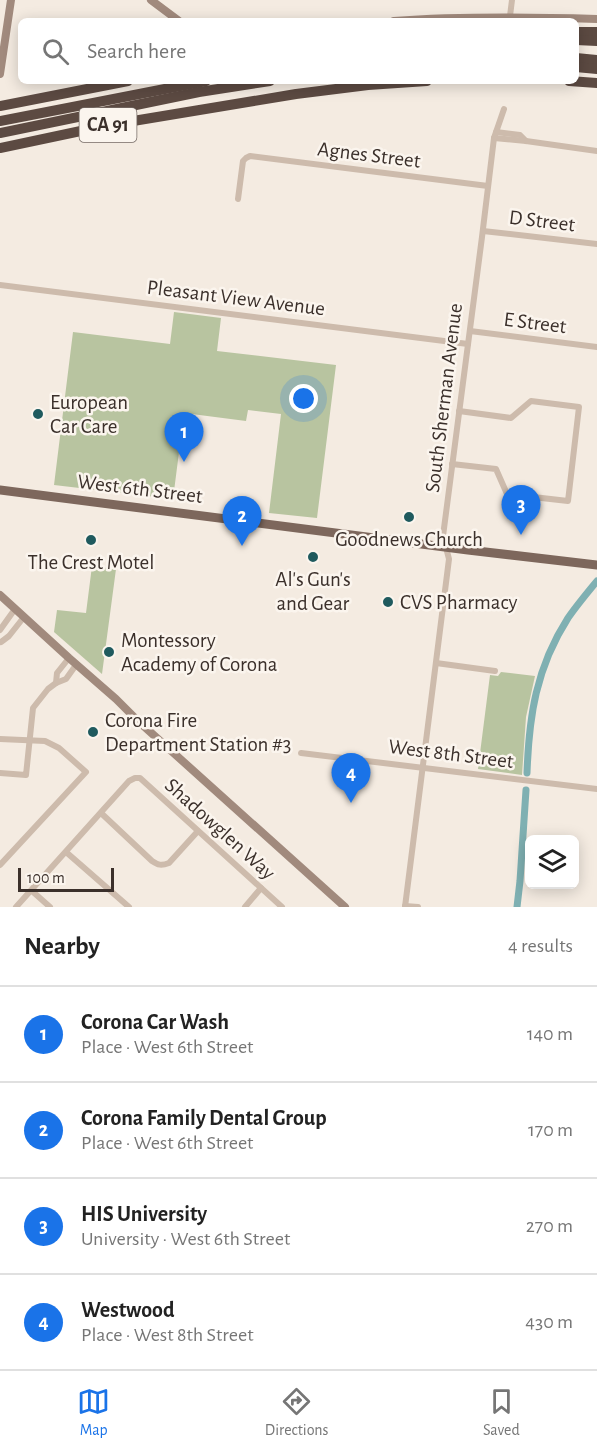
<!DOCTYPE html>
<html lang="en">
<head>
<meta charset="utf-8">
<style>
  body { margin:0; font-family:"Alegreya Sans",sans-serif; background:#f2f2f2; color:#222 }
  .controls { position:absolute; right:18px; bottom:18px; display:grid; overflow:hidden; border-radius:9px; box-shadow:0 3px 15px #0003 }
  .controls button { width:54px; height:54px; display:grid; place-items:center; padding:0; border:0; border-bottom:2px solid #e0e0e0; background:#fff; color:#222; font:30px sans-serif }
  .scale { position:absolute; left:18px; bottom:15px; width:96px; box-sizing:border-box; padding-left:6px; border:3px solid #3b302b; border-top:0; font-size:16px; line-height:21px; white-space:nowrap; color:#3b302b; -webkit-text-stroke:4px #fbf5ee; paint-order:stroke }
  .you { position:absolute; left:304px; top:399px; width:21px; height:21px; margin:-15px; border:4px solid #fff; border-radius:50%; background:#1a73e8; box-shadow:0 0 0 9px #1a73e833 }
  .badge { display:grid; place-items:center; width:39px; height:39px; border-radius:50%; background:#1a73e8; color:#fff; font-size:20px; font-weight:700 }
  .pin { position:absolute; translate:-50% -50px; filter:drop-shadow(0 2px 3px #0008) }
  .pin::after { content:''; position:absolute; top:32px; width:21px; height:18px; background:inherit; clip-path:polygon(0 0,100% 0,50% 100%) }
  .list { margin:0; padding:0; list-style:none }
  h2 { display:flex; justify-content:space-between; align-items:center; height:78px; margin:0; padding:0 24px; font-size:26px }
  h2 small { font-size:20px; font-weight:400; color:#767676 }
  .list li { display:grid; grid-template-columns:39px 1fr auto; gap:18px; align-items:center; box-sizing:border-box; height:96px; padding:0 24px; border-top:2px solid #e0e0e0 }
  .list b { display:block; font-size:22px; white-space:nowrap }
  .list p { margin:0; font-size:20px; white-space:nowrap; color:#767676 }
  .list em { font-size:20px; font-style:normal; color:#767676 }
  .icon { flex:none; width:33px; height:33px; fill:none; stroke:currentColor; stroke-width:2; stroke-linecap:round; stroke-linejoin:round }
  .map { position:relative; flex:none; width:597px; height:907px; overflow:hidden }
  .search { position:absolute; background:#fff; box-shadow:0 3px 15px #0003; left:18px; right:18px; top:18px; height:66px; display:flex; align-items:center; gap:15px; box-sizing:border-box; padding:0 21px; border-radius:9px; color:#767676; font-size:22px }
  .sheet { height:462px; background:#fff }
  nav { display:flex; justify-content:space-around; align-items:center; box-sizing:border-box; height:84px; border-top:2px solid #e0e0e0; background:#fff; font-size:16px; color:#767676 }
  nav a { display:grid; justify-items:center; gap:3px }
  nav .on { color:#1a73e8 }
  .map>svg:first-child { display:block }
</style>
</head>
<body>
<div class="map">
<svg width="597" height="907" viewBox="0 0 597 907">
  <rect width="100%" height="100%" fill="#f4ebe1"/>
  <g fill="#b8c4a0">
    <polygon points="174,312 221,318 217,351 336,365 317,518 269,513 281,414 248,410 246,421 184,413 173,499 54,485 73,332 170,344"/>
    <polygon points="92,566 116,569 102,674 54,632 57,610 86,613"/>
    <polygon points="501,672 535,676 526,717 522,775 478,769 490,675 498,676"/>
  </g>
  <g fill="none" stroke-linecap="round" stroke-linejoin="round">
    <g stroke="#7fb0b2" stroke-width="7">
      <path d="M527,773c2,-57 9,-105 41,-155 9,-13 19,-25 29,-37"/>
      <polyline points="517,907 520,881 526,790"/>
    </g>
    <g stroke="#cdbbac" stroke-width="6">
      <polyline points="510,16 512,0"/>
      <polyline points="496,132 520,135 526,141"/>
      <polyline points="494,138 526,141 597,151"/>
      <polyline points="238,199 243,161 246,158 250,156 488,186"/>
      <polyline points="483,231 597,244"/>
      <polyline points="0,285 468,344"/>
      <polyline points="470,331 597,347"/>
      <polyline points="452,464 496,469 507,494 568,501 579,407 531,401 511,418 459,411"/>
      <polyline points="0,630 15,609"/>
      <polyline points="1,642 9,636 24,617"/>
      <polyline points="436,663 495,671"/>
      <polyline points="56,683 57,673 69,658"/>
      <polyline points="0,739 45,741 59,748 86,772 0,865"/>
      <polyline points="301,753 597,789"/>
      <polyline points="0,773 26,775 33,708 48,689 56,683 66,679 76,665"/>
      <path d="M101,813l51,48c6,4 9,5 17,2l29,-32"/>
      <polyline points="66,852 129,907"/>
      <polyline points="32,891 50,907"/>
      <polyline points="405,906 418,907"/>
      <polyline points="16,907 129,781 135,778 140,778 282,907"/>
      <polyline points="245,907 261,888"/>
      <polyline points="405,907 449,559 443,536 482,237 494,138 504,109"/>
    </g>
    <g stroke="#a18a7d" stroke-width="8">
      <polyline points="151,0 179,21"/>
      <path d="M394,21c67,-5 135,-4 203,-2"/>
      <polyline points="0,74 11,0"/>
      <polyline points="0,595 69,658 116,699 138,721 345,907"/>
    </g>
    <polyline stroke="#7d675c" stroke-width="9" points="0,490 468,550 597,565"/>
    <g stroke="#5c4a42" stroke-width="10">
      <polyline points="576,32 597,32"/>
      <polyline points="576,40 597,41"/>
      <polyline points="576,58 597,60"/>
      <polyline points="576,67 597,69"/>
      <polyline points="569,81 597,83"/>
      <polyline points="0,106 128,81"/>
      <polyline points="0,121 206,81"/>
      <polyline points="0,133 199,92 270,81"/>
      <polyline points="0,148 109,125 296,94 368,85 427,81"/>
    </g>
  </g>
  <g fill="#1f5a5e" stroke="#fbf5ee" stroke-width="2">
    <circle cx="38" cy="414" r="6"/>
    <circle cx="409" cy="517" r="6"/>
    <circle cx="91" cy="540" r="6"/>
    <circle cx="313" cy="557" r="6"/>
    <circle cx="388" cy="602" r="6"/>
    <circle cx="109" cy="652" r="6"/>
    <circle cx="93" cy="732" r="6"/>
  </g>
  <g text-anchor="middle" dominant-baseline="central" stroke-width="5" stroke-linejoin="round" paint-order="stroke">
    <rect fill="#fbf5ee" stroke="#756b66" stroke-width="1.5" x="79.5" y="108" width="57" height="34" rx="4.5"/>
    <g font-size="20" font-weight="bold" fill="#3b302b">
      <text x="108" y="125">CA 91</text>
    </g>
    <g font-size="21" fill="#3b302b" stroke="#fbf5ee">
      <text transform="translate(369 155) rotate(7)">Agnes Street</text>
      <text transform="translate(542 221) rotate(7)">D Street</text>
      <text transform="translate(236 298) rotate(7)">Pleasant View Avenue</text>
      <text transform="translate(535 323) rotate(7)">E Street</text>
      <text transform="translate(444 398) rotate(-83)">South Sherman Avenue</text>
      <text transform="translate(140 489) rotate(7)">West 6th Street</text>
      <text transform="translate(451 754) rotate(7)">West 8th Street</text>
      <text transform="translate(220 829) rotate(42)">Shadowglen Way</text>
    </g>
    <g font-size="21" fill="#3b302b" stroke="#fbf5ee" text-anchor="start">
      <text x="50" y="402">European<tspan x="50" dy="24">Car Care</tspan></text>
      <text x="409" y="539" text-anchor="middle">Goodnews Church</text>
      <text x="91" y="562" text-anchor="middle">The Crest Motel</text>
      <text x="313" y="579" text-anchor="middle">Al's Gun's<tspan x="313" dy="24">and Gear</tspan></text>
      <text x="400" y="602">CVS Pharmacy</text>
      <text x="121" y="640">Montessory<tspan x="121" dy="24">Academy of Corona</tspan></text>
      <text x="105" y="720">Corona Fire<tspan x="105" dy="24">Department Station #3</tspan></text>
    </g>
  </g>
</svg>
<div class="controls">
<button><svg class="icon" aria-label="layers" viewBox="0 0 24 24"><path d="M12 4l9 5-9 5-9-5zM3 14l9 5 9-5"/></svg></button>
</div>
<div class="scale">100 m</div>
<div class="you"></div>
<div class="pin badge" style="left:184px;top:462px">1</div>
<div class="pin badge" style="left:242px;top:546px">2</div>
<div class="pin badge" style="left:521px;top:535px">3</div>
<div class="pin badge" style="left:351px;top:803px">4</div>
<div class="search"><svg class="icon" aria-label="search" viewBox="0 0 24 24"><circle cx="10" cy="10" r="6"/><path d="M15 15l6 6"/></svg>Search here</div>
</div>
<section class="sheet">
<h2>Nearby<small>4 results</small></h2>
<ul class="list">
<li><span class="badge">1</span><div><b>Corona Car Wash</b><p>Place · West 6th Street</p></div><em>140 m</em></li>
<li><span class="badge">2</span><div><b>Corona Family Dental Group</b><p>Place · West 6th Street</p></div><em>170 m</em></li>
<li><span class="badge">3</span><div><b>HIS University</b><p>University · West 6th Street</p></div><em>270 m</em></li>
<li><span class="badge">4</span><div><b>Westwood</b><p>Place · West 8th Street</p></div><em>430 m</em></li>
</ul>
</section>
<nav>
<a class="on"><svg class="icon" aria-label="map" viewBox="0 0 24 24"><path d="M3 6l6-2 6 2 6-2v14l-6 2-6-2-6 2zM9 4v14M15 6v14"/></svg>Map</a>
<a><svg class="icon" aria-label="directions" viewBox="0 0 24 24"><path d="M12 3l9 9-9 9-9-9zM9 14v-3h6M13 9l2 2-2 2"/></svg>Directions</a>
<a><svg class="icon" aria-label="saved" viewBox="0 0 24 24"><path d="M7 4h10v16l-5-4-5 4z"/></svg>Saved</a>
</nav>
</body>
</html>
